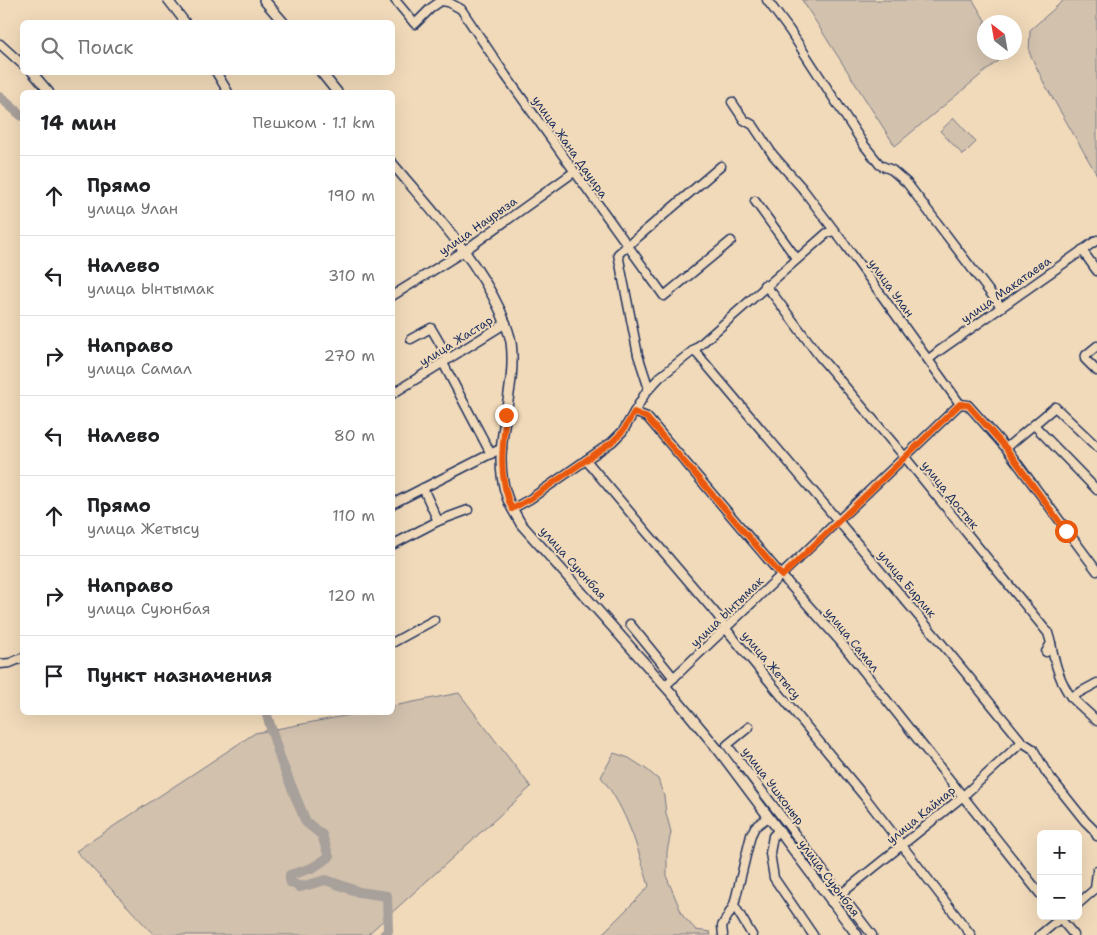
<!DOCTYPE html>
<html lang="ru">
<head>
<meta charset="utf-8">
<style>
  body { margin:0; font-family:"Shantell Sans",sans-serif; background:#f6f6f6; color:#202124 }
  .controls { position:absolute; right:15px; bottom:15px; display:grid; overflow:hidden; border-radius:8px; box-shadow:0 5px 20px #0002 }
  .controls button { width:45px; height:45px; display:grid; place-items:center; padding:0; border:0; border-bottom:1px solid #e0e0e0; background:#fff; color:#202124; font:25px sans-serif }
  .compass { position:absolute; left:977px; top:15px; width:45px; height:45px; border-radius:50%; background:#fff; box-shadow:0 5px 20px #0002; rotate:329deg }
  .stop { position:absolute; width:15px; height:15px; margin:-11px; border:4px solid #ea580c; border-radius:50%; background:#fff }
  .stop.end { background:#ea580c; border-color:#fff; box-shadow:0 1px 5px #0008 }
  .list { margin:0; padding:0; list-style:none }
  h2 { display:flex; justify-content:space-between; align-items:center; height:65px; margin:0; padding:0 20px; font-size:21px }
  h2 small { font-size:16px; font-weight:400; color:#757577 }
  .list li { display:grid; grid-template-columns:32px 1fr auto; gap:15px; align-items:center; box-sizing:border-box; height:80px; padding:0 20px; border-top:1px solid #e0e0e0 }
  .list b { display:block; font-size:19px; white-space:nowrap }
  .list p { margin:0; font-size:16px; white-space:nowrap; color:#757577 }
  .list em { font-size:16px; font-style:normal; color:#757577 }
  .icon { flex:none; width:28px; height:28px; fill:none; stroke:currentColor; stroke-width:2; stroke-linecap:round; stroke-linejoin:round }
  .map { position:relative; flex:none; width:1097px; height:935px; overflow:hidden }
  .search { position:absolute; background:#fff; box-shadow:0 5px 20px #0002; left:20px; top:20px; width:375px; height:55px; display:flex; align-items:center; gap:12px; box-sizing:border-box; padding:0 18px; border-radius:8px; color:#757577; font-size:19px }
  .panel { position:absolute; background:#fff; box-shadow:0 5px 20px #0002; left:20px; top:90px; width:375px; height:625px; border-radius:8px }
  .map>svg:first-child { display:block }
</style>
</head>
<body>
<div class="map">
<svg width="1097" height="935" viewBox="0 0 1097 935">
  <rect width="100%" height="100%" fill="#f1daba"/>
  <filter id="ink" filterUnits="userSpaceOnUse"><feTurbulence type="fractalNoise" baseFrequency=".02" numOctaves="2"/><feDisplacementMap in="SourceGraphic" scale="10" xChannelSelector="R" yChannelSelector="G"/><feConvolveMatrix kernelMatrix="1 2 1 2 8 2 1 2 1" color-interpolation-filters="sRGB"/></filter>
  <g filter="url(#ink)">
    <g fill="#d1c1ad" stroke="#767886">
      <polygon points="802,0 973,0 986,22 984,22 984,52 1003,53 1005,55 895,146"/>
      <polygon points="1064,0 1097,0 1097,175 1044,83 1029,52 1030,30"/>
      <polygon points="954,118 976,142 963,155 940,131"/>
      <polygon points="459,693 531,787 367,935 154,935 76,851 255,733 360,713 392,712 393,706"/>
      <path d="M614,753l15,5 17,11 12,10 6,17 2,17 5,19 -4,20v26l16,38 13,14 14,2 1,3h-110l37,-37 11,-12c-12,-40 -22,-76 -48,-109z"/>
    </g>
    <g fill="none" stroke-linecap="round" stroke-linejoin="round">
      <g stroke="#a8a09a" stroke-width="10">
        <polyline points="0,97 22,116"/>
        <polyline points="266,712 281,761 301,810 306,822 322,835 329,857 312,868 290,875 290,882 300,887 326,880 359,892 387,896 388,931 384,935"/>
      </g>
      <defs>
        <g id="minor">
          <polyline points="168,0 185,22"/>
          <polyline points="395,0 415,24 431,8 441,1 448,2 461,9 506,76 664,296 731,241"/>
          <polyline points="767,0 790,31 864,145 880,165 892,170 907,183 1001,307"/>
          <polyline points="0,44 22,64"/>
          <polyline points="32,72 49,92"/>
          <polyline points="216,72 228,92"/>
          <polyline points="732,102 744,120 753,125 773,155 802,188 846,246 960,404"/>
          <polyline points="755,201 797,259"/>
          <polyline points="1082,250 1097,271"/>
          <polyline points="764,285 772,293 820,357 904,456 1048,633 1051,643 1046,652"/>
          <polyline points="392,296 464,251 574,172"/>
          <polyline points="411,339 431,328 449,359"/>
          <polyline points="1097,346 1086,355 1085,359 1097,371"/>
          <polyline points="694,350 942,644 1022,742 1033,749 1046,772 1085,821 1094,830 1097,836"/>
          <polyline points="929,359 939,351 1097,240"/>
          <polyline points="443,363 491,454"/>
          <polyline points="649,389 638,355 618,254 721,166"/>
          <polyline points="392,394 506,323"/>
          <polyline points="960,404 968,405 1006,448 1097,571"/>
          <polyline points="634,412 647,417 782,576 839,640 1041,895"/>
          <polyline points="1034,425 1097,490"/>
          <polyline points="1006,448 1055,407 1097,447"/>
          <polyline points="586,460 612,442 623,431 646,392 660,377 694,350 827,233 834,231"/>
          <polyline points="423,488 438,521"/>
          <polyline points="392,504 502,448"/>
          <polyline points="512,509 530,499 586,460 638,522 718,616 726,629 864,796 971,935"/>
          <polyline points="392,545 438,521 468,510"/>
          <polyline points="630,624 674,678"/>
          <polyline points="392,643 434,620"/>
          <path d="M1051,643c3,18 9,39 20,54l26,-14"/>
          <polyline points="0,664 10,663 22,658"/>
          <polyline points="665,686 960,404"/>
          <polyline points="1071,697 1097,721"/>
          <polyline points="749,727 727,745 872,935"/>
          <polyline points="779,832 776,833 773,836 770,853 774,878 813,935"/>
          <polyline points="831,902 962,797 1022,742"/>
          <polyline points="1078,904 1095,889 1097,871"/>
          <polyline points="734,905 752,935"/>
          <polyline points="1058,916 1074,935"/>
          <polyline points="723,935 722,926 734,905 751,835 755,827 768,817"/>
          <polyline points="1040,935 1063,916"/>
        </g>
        <g id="major">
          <polyline points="264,0 283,22"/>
          <polyline points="321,72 337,92"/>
          <path d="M392,163c38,46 82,92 108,147 4,10 9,21 11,32 7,51 -22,105 -4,155 3,9 9,18 14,27l152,171 47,57 137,183"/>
        </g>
      </defs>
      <use href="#minor" stroke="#1b2f5e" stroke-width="11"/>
      <use href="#major" stroke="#1b2f5e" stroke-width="12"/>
      <use href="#minor" stroke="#f1daba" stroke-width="8"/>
      <use href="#major" stroke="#f1daba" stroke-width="9"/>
    </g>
  </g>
  <g fill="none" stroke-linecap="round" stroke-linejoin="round" filter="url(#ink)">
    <path stroke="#ea580c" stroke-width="6" d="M506,415c-4,33 -8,63 6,94l18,-10 82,-57 11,-11 11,-19 13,6 135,158 178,-172 8,1 38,43 60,83"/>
  </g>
  <g text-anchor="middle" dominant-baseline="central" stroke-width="4" stroke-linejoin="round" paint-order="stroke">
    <g font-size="12" fill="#1b2f5e" stroke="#f1daba">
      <text transform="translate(570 147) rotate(55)">улица Жана Дауира</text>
      <text transform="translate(478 226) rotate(-35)">улица Наурыза</text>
      <text transform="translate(891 288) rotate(54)">улица Улан</text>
      <text transform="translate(1006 290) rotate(-35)">улица Макатаева</text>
      <text transform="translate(456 341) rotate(-32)">улица Жастар</text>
      <text transform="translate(950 495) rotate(51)">улица Достык</text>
      <text transform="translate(573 563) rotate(48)">улица Суюнбая</text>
      <text transform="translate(907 584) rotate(50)">улица Бирлик</text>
      <text transform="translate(727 612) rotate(-44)">улица Ынтымак</text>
      <text transform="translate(852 640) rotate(51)">улица Самал</text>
      <text transform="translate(771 665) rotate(50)">улица Жетысу</text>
      <text transform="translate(773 786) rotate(53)">улица Ушконыр</text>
      <text transform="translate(921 815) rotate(-39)">улица Кайнар</text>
      <text transform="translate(829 878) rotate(53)">улица Суюнбая</text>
    </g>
  </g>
</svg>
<div class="controls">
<button>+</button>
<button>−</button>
</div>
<svg class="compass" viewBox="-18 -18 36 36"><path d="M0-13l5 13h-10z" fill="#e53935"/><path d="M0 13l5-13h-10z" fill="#757577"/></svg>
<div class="stop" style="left:1066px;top:531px"></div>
<div class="stop end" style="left:506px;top:415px"></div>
<div class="search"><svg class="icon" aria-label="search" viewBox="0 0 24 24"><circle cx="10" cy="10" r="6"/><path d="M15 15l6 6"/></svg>Поиск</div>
<section class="panel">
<h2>14 мин<small>Пешком · 1.1 km</small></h2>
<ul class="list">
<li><svg class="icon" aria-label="ahead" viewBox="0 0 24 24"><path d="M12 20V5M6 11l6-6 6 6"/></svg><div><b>Прямо</b><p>улица Улан</p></div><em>190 m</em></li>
<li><svg class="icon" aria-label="left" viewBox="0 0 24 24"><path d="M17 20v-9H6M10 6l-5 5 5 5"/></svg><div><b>Налево</b><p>улица Ынтымак</p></div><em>310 m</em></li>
<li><svg class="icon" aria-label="right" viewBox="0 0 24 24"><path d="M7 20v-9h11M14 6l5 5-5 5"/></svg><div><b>Направо</b><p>улица Самал</p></div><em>270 m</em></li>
<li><svg class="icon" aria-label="left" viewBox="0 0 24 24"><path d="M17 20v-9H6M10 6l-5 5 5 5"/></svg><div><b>Налево</b></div><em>80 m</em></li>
<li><svg class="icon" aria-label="ahead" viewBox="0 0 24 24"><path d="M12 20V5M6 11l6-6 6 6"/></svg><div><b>Прямо</b><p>улица Жетысу</p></div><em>110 m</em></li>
<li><svg class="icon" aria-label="right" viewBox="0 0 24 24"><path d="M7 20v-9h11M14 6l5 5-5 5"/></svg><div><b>Направо</b><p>улица Суюнбая</p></div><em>120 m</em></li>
<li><svg class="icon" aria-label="arrive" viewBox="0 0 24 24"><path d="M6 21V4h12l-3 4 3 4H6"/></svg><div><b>Пункт назначения</b></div></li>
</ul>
</section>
</div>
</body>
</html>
